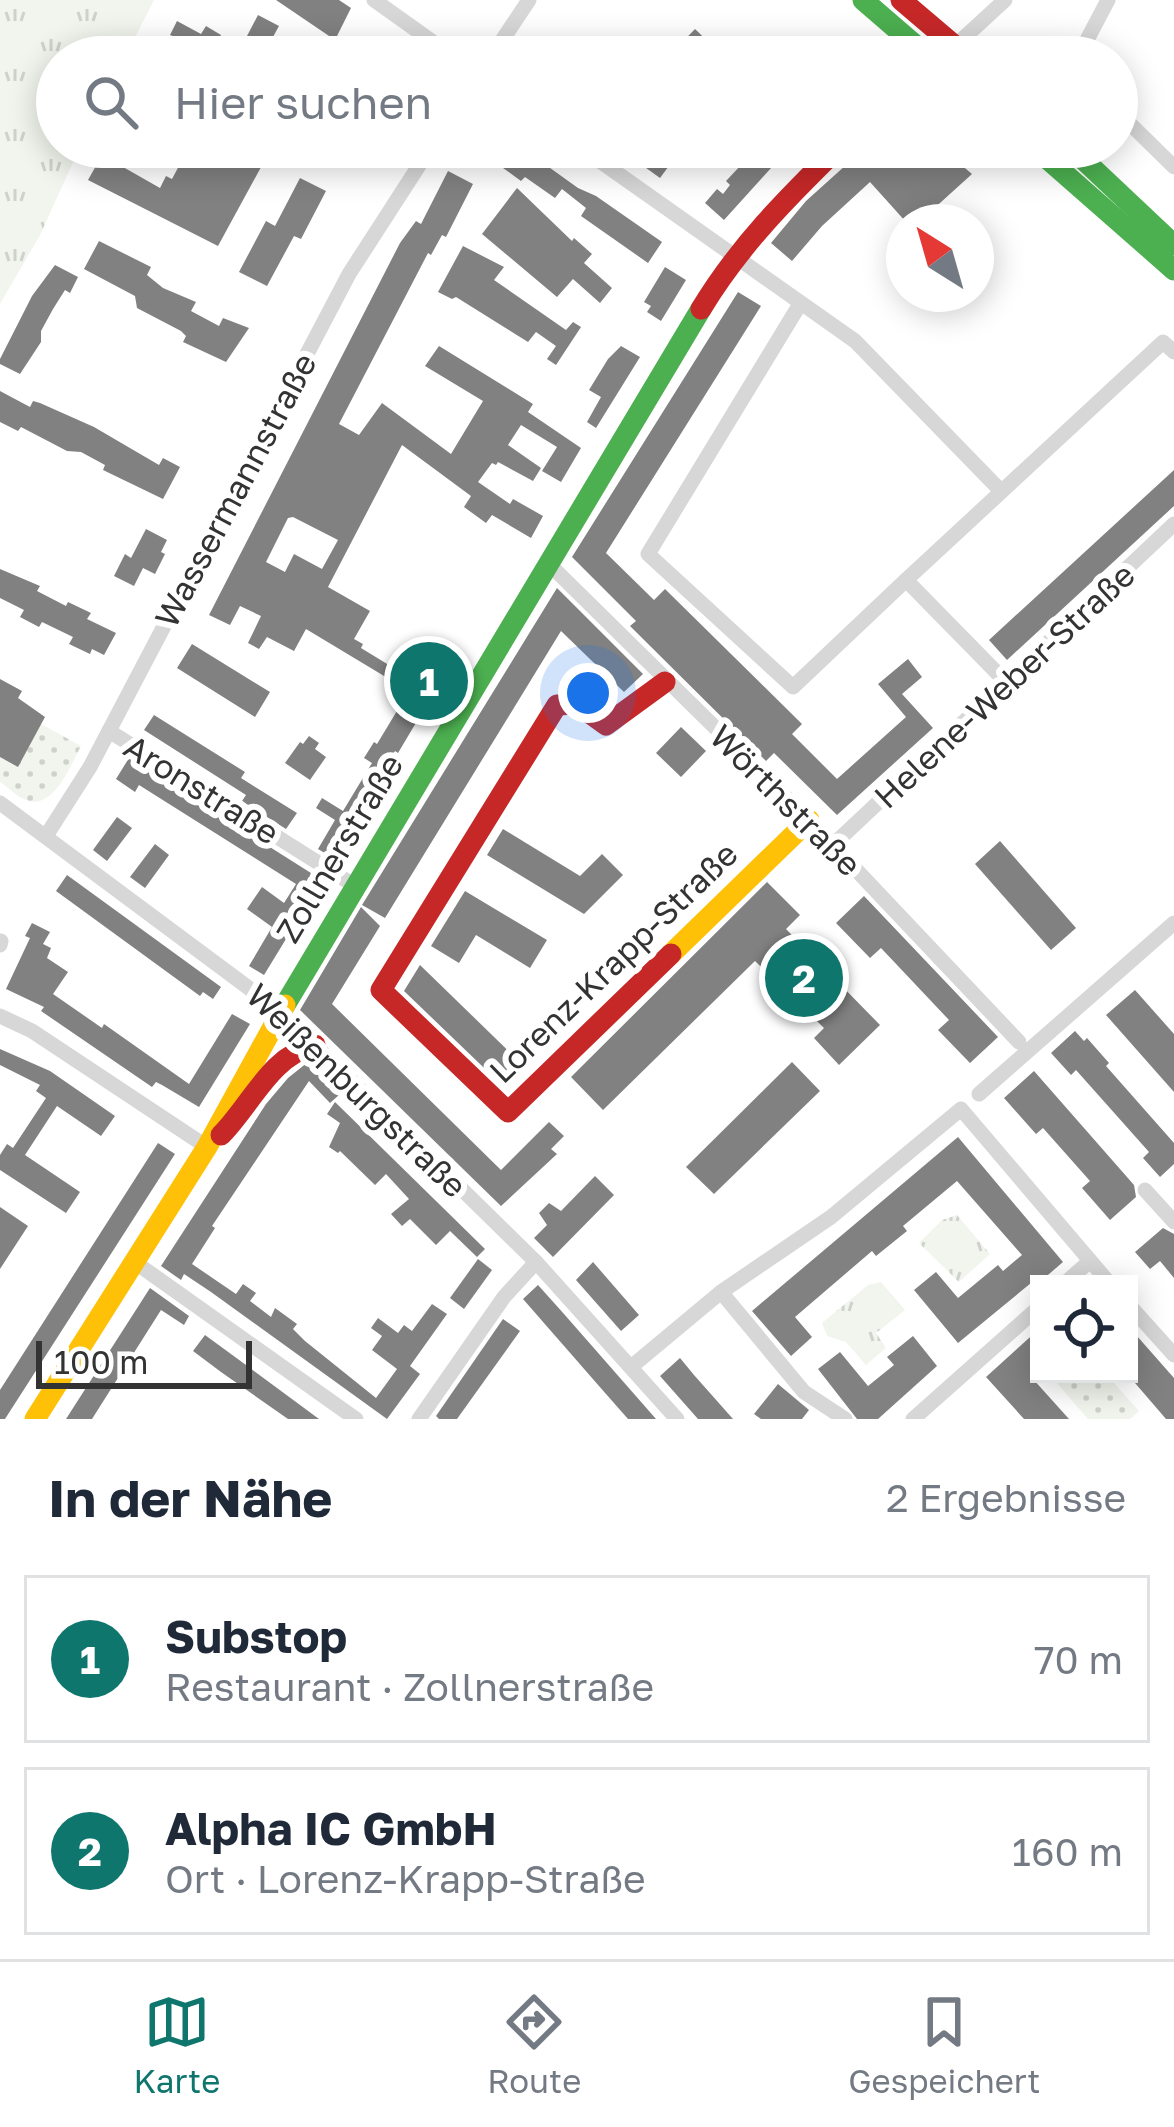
<!DOCTYPE html>
<html lang="de">
<head>
<meta charset="utf-8">
<style>
  body { margin:0; font-family:"Golos Text",sans-serif; background:#f2f2f3; color:#1f2937 }
  .controls { position:absolute; right:36px; bottom:36px; display:grid; overflow:hidden; border-radius:0px; box-shadow:0 6px 30px #0003 }
  .controls button { width:108px; height:108px; display:grid; place-items:center; padding:0; border:0; border-bottom:3px solid #e0e1e3; background:#fff; color:#1f2937; font:60px sans-serif }
  .compass { position:absolute; left:886px; top:204px; width:108px; height:108px; border-radius:50%; background:#fff; box-shadow:0 6px 30px #0003; rotate:323deg }
  .scale { position:absolute; left:36px; bottom:30px; width:216px; box-sizing:border-box; padding-left:12px; border:6px solid #333; border-top:0; font-size:33px; line-height:42px; white-space:nowrap; color:#333; -webkit-text-stroke:9px #fff; paint-order:stroke }
  .you { position:absolute; left:588px; top:693px; width:42px; height:42px; margin:-30px; border:9px solid #fff; border-radius:50%; background:#1a73e8; box-shadow:0 0 0 18px #1a73e833 }
  .badge { display:grid; place-items:center; width:78px; height:78px; border-radius:50%; background:#0f766e; color:#fff; font-size:39px; font-weight:700 }
  .pin { position:absolute; translate:-50% -50%; border:6px solid #fff; box-shadow:0 3px 12px #0006 }
  .list { margin:0; padding:0; list-style:none }
  h2 { display:flex; justify-content:space-between; align-items:center; height:156px; margin:0; padding:0 48px; font-size:51px }
  h2 small { font-size:39px; font-weight:400; color:#747a83 }
  .list li { display:grid; grid-template-columns:78px 1fr auto; gap:36px; align-items:center; box-sizing:border-box; height:168px; margin:0 24px 24px; padding:0 24px; border:3px solid #e0e1e3; border-radius:0px }
  .list b { display:block; font-size:45px; white-space:nowrap }
  .list p { margin:0; font-size:39px; white-space:nowrap; color:#747a83 }
  .list em { font-size:39px; font-style:normal; color:#747a83 }
  .icon { flex:none; width:66px; height:66px; fill:none; stroke:currentColor; stroke-width:2; stroke-linecap:round; stroke-linejoin:round }
  .map { position:relative; flex:none; width:1174px; height:1419px; overflow:hidden }
  .search { position:absolute; background:#fff; box-shadow:0 6px 30px #0003; left:36px; right:36px; top:36px; height:132px; display:flex; align-items:center; gap:30px; box-sizing:border-box; padding:0 42px; border-radius:66px; color:#747a83; font-size:45px }
  .sheet { height:540px; background:#fff }
  nav { display:flex; justify-content:space-around; align-items:center; box-sizing:border-box; height:168px; border-top:3px solid #e0e1e3; background:#fff; font-size:33px; color:#747a83 }
  nav a { display:grid; justify-items:center; gap:6px }
  nav .on { color:#0f766e }
  .map>svg:first-child { display:block }
</style>
</head>
<body>
<div class="map">
<svg width="1174" height="1419" viewBox="0 0 1174 1419">
  <defs>
    <pattern id="grass-dots" width="8" height="8" patternUnits="userSpaceOnUse" patternTransform="scale(3)"><rect width="8" height="8" fill="#f1f5ed"/><path d="M2 2h.1M6 6h.1" fill="none" stroke="#cfd2cc" stroke-width="1.8" stroke-linecap="round"/></pattern>
    <pattern id="park-tufts" width="24" height="20" patternUnits="userSpaceOnUse" patternTransform="scale(3)"><rect width="24" height="20" fill="#f1f5ed"/><path d="M3 7l-1-3M5 7V3M7 7l1-3M15 17l-1-3M17 17v-4M19 17l1-3" fill="none" stroke="#cfd2cc"/></pattern>
  </defs>
  <rect width="100%" height="100%" fill="#fff"/>
  <g fill="url(#grass-dots)">
    <path d="M41,724l40,22c-10,18 -27,65 -55,54 -9,-3 -18,-13 -26,-18v-25l18,9z"/>
    <polygon points="1065,1374 1106,1374 1139,1411 1130,1419 1088,1419 1056,1382"/>
  </g>
  <g fill="url(#park-tufts)">
    <polygon points="0,0 154,0 125,57 57,57 57,147 80,147 40,235 0,304"/>
    <polygon points="957,1215 990,1254 959,1282 919,1243 942,1220"/>
    <polygon points="881,1282 905,1310 876,1333 886,1348 866,1365 846,1342 827,1336 822,1323 868,1285"/>
  </g>
  <g fill="#818181" fill-rule="evenodd">
    <polygon points="276,0 339,0 351,8 335,40"/>
    <polygon points="258,15 279,26 262,57 236,57"/>
    <polygon points="177,21 201,34 206,26 221,35 209,57 164,57 175,37 170,35"/>
    <polygon points="695,29 724,57 668,57"/>
    <polygon points="189,147 272,147 218,246 88,180 102,155 160,188 166,176 172,179"/>
    <polygon points="474,147 528,147 534,152 532,155 578,188 596,196 662,242 648,263 581,216 586,208 562,189 555,198 525,177 521,181"/>
    <polygon points="617,147 657,147 674,159 660,178"/>
    <polygon points="758,147 769,147 781,157 724,220 705,203 717,189 723,194 730,185 726,181"/>
    <polygon points="866,147 940,147 972,174 919,222 906,222 870,182 822,226 792,261 771,243 806,201"/>
    <path d="M448,171l25,13 -27,53 -4,-2 -11,20 -3,-2 -89,171 20,11 23,-32 69,51 32,-53 -58,-35 14,-20 94,58 -5,8 53,36 -20,34 -19,-11 15,-24 -36,-22 -13,20 33,23 -8,13 -35,-19 -2,3 -4,-2 -14,19 32,22 3,-5 30,17 -12,22 -39,-23 -6,8 -22,-16 7,-11 -69,-51 -74,142 42,24 -16,28 9,5 -2,4 54,33 14,-23 19,11 -50,84 -3,-2 -13,20 4,2 -53,85 -15,-9 17,-29 -19,-12 6,-10 21,13 29,-48 -8,-5 10,-16 3,2 32,-53 -103,-62 -12,22 -27,-14 -8,12 -11,-6 13,-27 -21,-10 -10,19 -21,-10 191,-372 16,-22 5,3zM293,517l45,23 -16,29 -28,-15 -9,18 -19,-10 22,-44z"/>
    <polygon points="300,178 326,191 301,239 294,236 267,286 239,272 266,221 275,226"/>
    <polygon points="517,188 572,241 574,238 592,254 584,263 612,288 600,303 573,279 557,297 482,234"/>
    <polygon points="99,241 151,267 147,275 163,288 196,302 191,311 219,326 223,318 249,328 226,362 183,342 186,336 181,331 137,308 135,296 84,269"/>
    <polygon points="463,246 504,267 494,280 566,330 573,322 581,327 556,365 547,359 556,346 536,332 528,342 456,297 452,299 438,292"/>
    <polygon points="55,265 78,277 70,293 65,290 53,309 41,331 41,342 20,374 0,364 0,359 32,296"/>
    <polygon points="665,267 686,280 661,321 647,312 651,306 644,302"/>
    <polygon points="738,292 761,306 606,553 654,600 665,589 802,724 792,734 837,779 906,717 878,684 908,659 922,677 902,694 933,728 837,815 774,753 766,761 630,626 636,621 572,557"/>
    <polygon points="621,346 640,357 596,428 587,422 601,397 589,390 608,359"/>
    <polygon points="0,391 30,407 33,401 40,403 94,427 159,465 163,458 180,467 163,499 103,470 105,465 81,452 67,451 21,427 18,431 0,422"/>
    <polygon points="1174,470 1174,506 1007,660 989,640"/>
    <polygon points="146,529 167,540 161,552 165,554 155,574 143,568 134,586 114,576 125,554 131,558"/>
    <polygon points="0,569 40,586 37,591 66,606 68,602 91,613 87,619 116,633 104,655 92,649 90,654 69,644 73,637 42,622 39,627 20,617 24,610 0,598"/>
    <polygon points="557,588 643,674 624,692 561,631 385,918 362,905"/>
    <polygon points="192,644 270,692 255,717 177,668"/>
    <polygon points="0,679 22,691 18,698 45,717 18,767 0,757"/>
    <polygon points="154,715 245,772 241,778 297,813 286,829 242,801 246,795 144,730"/>
    <polygon points="681,727 706,751 681,777 656,753"/>
    <polygon points="309,736 319,743 315,749 326,757 310,780 285,763 300,742 303,744"/>
    <polygon points="129,758 322,880 264,975 249,966 272,927 247,909 262,887 284,903 296,884 139,785 135,792 116,779"/>
    <polygon points="117,817 132,828 107,861 93,850"/>
    <polygon points="503,829 580,876 602,854 623,875 584,914 487,855"/>
    <polygon points="1000,841 1076,928 1051,950 975,864"/>
    <polygon points="155,844 169,855 145,888 130,877"/>
    <polygon points="67,875 221,987 213,999 203,992 200,996 56,891"/>
    <polygon points="767,882 800,915 786,929 880,1025 839,1065 814,1038 824,1028 755,961 603,1110 571,1077"/>
    <polygon points="465,891 547,940 530,968 476,935 459,963 431,946"/>
    <polygon points="864,896 998,1037 970,1063 938,1030 949,1020 881,948 870,958 836,923"/>
    <polygon points="361,907 380,926 332,1004 501,1170 549,1122 564,1136 551,1149 557,1154 501,1206 300,1010"/>
    <polygon points="32,923 50,932 43,944 51,948 47,958 68,972 53,994 102,1028 104,1024 189,1084 232,1014 250,1024 199,1107 162,1085 156,1082 152,1087 41,1011 44,1007 6,989 30,938 25,936"/>
    <polygon points="420,965 526,1068 506,1089 404,991"/>
    <polygon points="1135,990 1174,1034 1174,1092 1106,1015"/>
    <polygon points="1075,1031 1084,1041 1087,1038 1109,1063 1106,1066 1174,1143 1174,1164 1160,1177 1143,1158 1149,1152 1076,1070 1071,1075 1051,1053"/>
    <polygon points="0,1049 50,1071 115,1116 101,1136 57,1106 25,1155 80,1192 66,1213 0,1170 0,1155 7,1144 13,1148 46,1098 36,1091 40,1085 0,1065"/>
    <polygon points="308,1062 339,1095 330,1103 309,1081 212,1226 215,1228 192,1264 236,1294 243,1284 256,1293 250,1301 271,1317 275,1308 297,1324 293,1329 305,1341 376,1398 397,1369 372,1350 382,1336 371,1328 378,1318 398,1333 404,1325 412,1331 432,1304 447,1314 410,1366 420,1374 387,1419 211,1292 184,1274 181,1280 161,1266 266,1104 288,1078"/>
    <polygon points="792,1062 820,1091 714,1194 686,1167"/>
    <polygon points="1034,1071 1134,1185 1136,1197 1110,1220 1082,1188 1090,1181 1043,1128 1036,1134 1004,1098"/>
    <polygon points="335,1102 485,1249 477,1257 450,1231 436,1245 410,1219 402,1226 391,1214 409,1199 386,1174 375,1185 340,1151 338,1153 329,1147 340,1123 327,1114"/>
    <polygon points="958,1137 1063,1262 1034,1287 1031,1283 958,1343 914,1290 936,1272 958,1298 998,1265 1003,1271 1022,1255 957,1181 903,1226 907,1231 876,1256 872,1251 795,1317 812,1337 791,1356 752,1311"/>
    <polygon points="158,1143 175,1154 5,1419 0,1419 0,1390"/>
    <polygon points="595,1176 614,1195 553,1257 534,1238 547,1225 539,1213 549,1203 561,1211"/>
    <polygon points="0,1207 28,1226 0,1269"/>
    <polygon points="1163,1228 1174,1234 1174,1278 1160,1261 1150,1269 1135,1252"/>
    <polygon points="478,1259 492,1270 464,1309 450,1298"/>
    <polygon points="593,1262 639,1315 621,1331 576,1280"/>
    <polygon points="538,1285 564,1314 656,1419 628,1419 599,1386 523,1299"/>
    <polygon points="150,1288 189,1316 184,1325 161,1310 92,1419 66,1419"/>
    <polygon points="503,1319 520,1331 457,1419 439,1419 436,1416"/>
    <polygon points="1129,1327 1174,1378 1174,1419 1166,1419 1129,1376"/>
    <polygon points="1039,1329 1039,1374 1033,1379 1069,1419 1024,1419 986,1377"/>
    <polygon points="205,1335 246,1365 319,1419 288,1419 221,1372 193,1351"/>
    <polygon points="913,1336 937,1366 878,1419 857,1419 818,1369 840,1352 868,1386 894,1365 887,1357"/>
    <polygon points="680,1358 694,1375 733,1419 698,1419 660,1376"/>
    <polygon points="778,1384 809,1410 802,1419 761,1419 754,1414"/>
  </g>
  <g fill="none" stroke-linecap="round" stroke-linejoin="round">
    <g stroke="#d7d7d7" stroke-width="15">
      <polyline points="374,0 454,57"/>
      <polyline points="955,46 1005,0"/>
      <polyline points="491,57 529,0"/>
      <polyline points="1078,57 1108,0"/>
      <polyline points="1117,111 1174,167"/>
      <polyline points="580,147 855,341 1000,490"/>
      <polyline points="800,304 648,554 793,687 906,580"/>
      <polyline points="548,563 809,820 1019,1042"/>
      <polyline points="1007,683 906,580 1163,342 1174,352"/>
      <polyline points="109,731 355,886"/>
      <polyline points="0,803 281,1012 536,1262 677,1419"/>
      <polyline points="46,836 90,767 349,274 431,147"/>
      <polyline points="833,845 1174,524"/>
      <polyline points="0,945 1,941"/>
      <polyline points="0,1016 32,1031 207,1147"/>
      <polyline points="979,1094 1174,923"/>
      <polyline points="1145,1190 1174,1222"/>
      <polyline points="136,1263 356,1419"/>
      <polyline points="1064,1284 1090,1261"/>
      <polyline points="721,1292 804,1392 845,1419"/>
      <polyline points="1129,1305 1174,1355"/>
      <polyline points="631,1367 721,1292 831,1217 961,1109 1110,1284"/>
      <polyline points="419,1419 504,1297 536,1262"/>
      <polyline points="913,1419 1039,1307"/>
    </g>
    <g stroke="#4caf50" stroke-width="21">
      <polyline points="863,0 929,57"/>
      <polyline points="1034,147 1174,270"/>
      <polyline points="1070,147 1174,245"/>
      <polyline points="285,1005 701,309"/>
    </g>
    <g stroke="#ffc107" stroke-width="21">
      <polyline points="671,954 809,820"/>
      <polyline points="35,1419 207,1147 285,1005"/>
    </g>
    <g stroke="#c62828" stroke-width="21">
      <polyline points="901,0 968,57"/>
      <path d="M701,309c38,-63 86,-111 138,-162"/>
      <polyline points="665,682 606,725 577,704 557,705 381,990 508,1112 671,954"/>
      <path d="M221,1135c30,-30 50,-80 94,-90"/>
    </g>
  </g>
  <g text-anchor="middle" dominant-baseline="central" stroke-width="12" stroke-linejoin="round" paint-order="stroke">
    <g font-size="33" fill="#333" stroke="#fff">
      <text transform="translate(235 490) rotate(-62)">Wassermannstraße</text>
      <text transform="translate(1004 685) rotate(-43)">Helene-Weber-Straße</text>
      <text transform="translate(202 789) rotate(32)">Aronstraße</text>
      <text transform="translate(786 800) rotate(45)">Wörthstraße</text>
      <text transform="translate(339 848) rotate(-59)">Zollnerstraße</text>
      <text transform="translate(613 962) rotate(-44)">Lorenz-Krapp-Straße</text>
      <text transform="translate(357 1090) rotate(44)">Weißenburgstraße</text>
    </g>
  </g>
</svg>
<div class="controls">
<button><svg class="icon" aria-label="locate" viewBox="0 0 24 24"><circle cx="12" cy="12" r="6"/><path d="M12 2v4M12 18v4M2 12h4M18 12h4"/></svg></button>
</div>
<svg class="compass" viewBox="-18 -18 36 36"><path d="M0-13l5 13h-10z" fill="#e53935"/><path d="M0 13l5-13h-10z" fill="#747a83"/></svg>
<div class="scale">100 m</div>
<div class="you"></div>
<div class="pin badge" style="left:429px;top:681px">1</div>
<div class="pin badge" style="left:804px;top:978px">2</div>
<div class="search"><svg class="icon" aria-label="search" viewBox="0 0 24 24"><circle cx="10" cy="10" r="6"/><path d="M15 15l6 6"/></svg>Hier suchen</div>
</div>
<section class="sheet">
<h2>In der Nähe<small>2 Ergebnisse</small></h2>
<ul class="list">
<li><span class="badge">1</span><div><b>Substop</b><p>Restaurant · Zollnerstraße</p></div><em>70 m</em></li>
<li><span class="badge">2</span><div><b>Alpha IC GmbH</b><p>Ort · Lorenz-Krapp-Straße</p></div><em>160 m</em></li>
</ul>
</section>
<nav>
<a class="on"><svg class="icon" aria-label="map" viewBox="0 0 24 24"><path d="M3 6l6-2 6 2 6-2v14l-6 2-6-2-6 2zM9 4v14M15 6v14"/></svg>Karte</a>
<a><svg class="icon" aria-label="directions" viewBox="0 0 24 24"><path d="M12 3l9 9-9 9-9-9zM9 14v-3h6M13 9l2 2-2 2"/></svg>Route</a>
<a><svg class="icon" aria-label="saved" viewBox="0 0 24 24"><path d="M7 4h10v16l-5-4-5 4z"/></svg>Gespeichert</a>
</nav>
</body>
</html>
